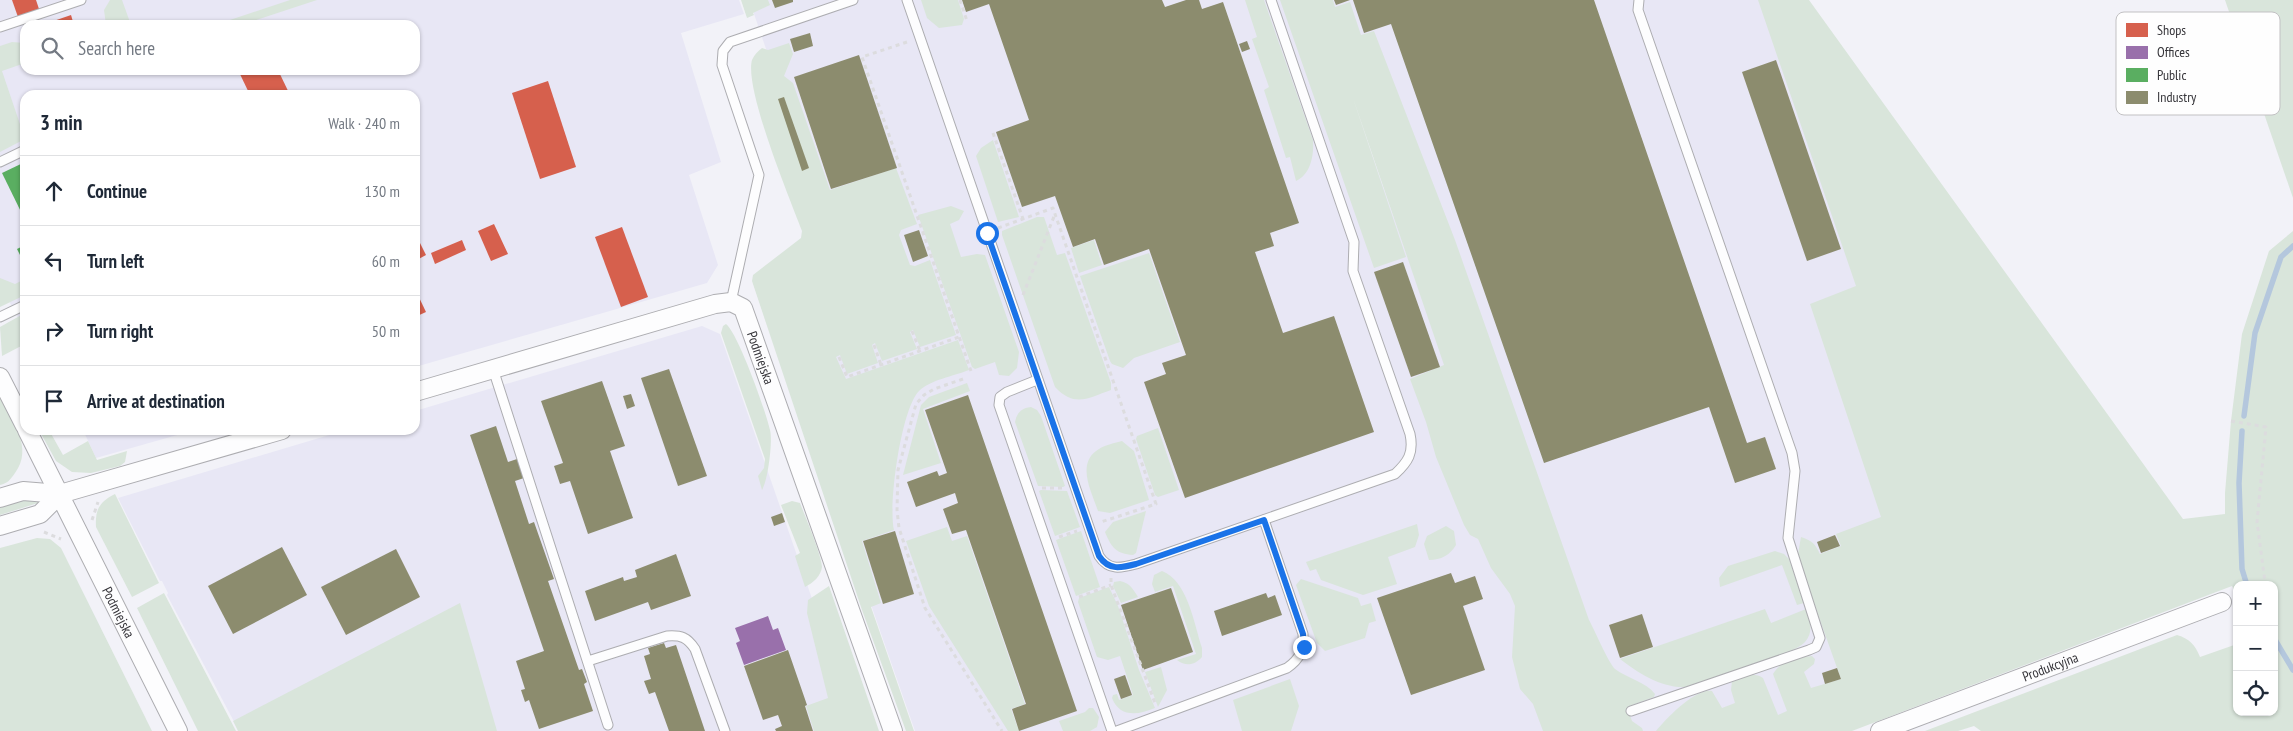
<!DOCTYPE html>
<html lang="en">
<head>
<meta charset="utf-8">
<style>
  body { margin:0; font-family:"PT Sans Narrow",sans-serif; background:#f6f6f7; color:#1f2937 }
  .controls { position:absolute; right:15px; bottom:15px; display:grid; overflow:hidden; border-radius:10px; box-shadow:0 1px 4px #0004 }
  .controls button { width:45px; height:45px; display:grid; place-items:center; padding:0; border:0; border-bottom:1px solid #e0e1e3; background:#fff; color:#1f2937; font:25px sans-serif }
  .stop { position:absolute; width:15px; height:15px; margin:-11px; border:4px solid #1a73e8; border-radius:50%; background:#fff }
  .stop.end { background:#1a73e8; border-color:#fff; box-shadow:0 1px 5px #0008 }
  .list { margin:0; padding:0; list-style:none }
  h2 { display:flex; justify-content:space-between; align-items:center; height:65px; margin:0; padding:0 20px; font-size:21px }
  h2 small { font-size:16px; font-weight:400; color:#747a83 }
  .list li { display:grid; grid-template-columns:32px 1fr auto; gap:15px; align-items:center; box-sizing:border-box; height:70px; padding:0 20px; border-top:1px solid #e0e1e3 }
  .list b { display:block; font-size:19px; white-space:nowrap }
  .list em { font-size:16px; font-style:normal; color:#747a83 }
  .icon { flex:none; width:28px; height:28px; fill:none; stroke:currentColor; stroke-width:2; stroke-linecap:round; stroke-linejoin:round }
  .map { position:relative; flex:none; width:2293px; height:731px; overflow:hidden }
  .search { position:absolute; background:#fff; box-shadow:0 1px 4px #0004; left:20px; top:20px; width:400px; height:55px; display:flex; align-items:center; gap:12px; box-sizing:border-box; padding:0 18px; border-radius:15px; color:#747a83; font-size:19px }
  .panel { position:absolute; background:#fff; box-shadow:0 1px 4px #0004; left:20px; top:90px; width:400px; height:345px; border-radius:15px }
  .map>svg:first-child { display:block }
</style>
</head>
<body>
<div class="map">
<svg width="2293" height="731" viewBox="0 0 2293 731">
  <rect width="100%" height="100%" fill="#f2f2f8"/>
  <g fill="#e8e7f5" fill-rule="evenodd">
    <path d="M0,0h739l5,14 -63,19 40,129 -32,13 29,90 -11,18 -292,84v-272h-390v236l-25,-47zM25,25h390v45h-390z"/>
    <polygon points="743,0 1318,0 1573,731 915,731 756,275 812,232 774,72 753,11"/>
    <polygon points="1321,0 1808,0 2224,579 1819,731 1575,731"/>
    <polygon points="702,326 720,334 858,731 239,731 167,595 168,593 162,581 160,581 118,498 346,430 415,430 415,411"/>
    <polygon points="83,430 195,430 96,458"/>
  </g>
  <g fill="#d9e5db">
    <polygon points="110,0 122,0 131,25 106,25 104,10"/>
    <polygon points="290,0 317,0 241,25 215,25"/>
    <polygon points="741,0 768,0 770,5 753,13 754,15 747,18"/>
    <polygon points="921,0 958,0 964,19 962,25 939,28 927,18"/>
    <path d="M1245,0h19l49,140c1,15 -2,34 -17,41l-6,-24 -4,1 -22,-68 5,-3 -17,-48 5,-2z"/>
    <path d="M1280,0h53l2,7 15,-5 11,33 13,-4 81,209 134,380c6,11 19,42 26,49 12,9 31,13 40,25l-1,3 -27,10 5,14 10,7 1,3h-100l-10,-27 -13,-15 -8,-32 3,-51 -5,-12 -19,-26 -13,-29 -8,-4 -6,-10 -28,-68 -10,-35 -16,-43 34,-14 -91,-267 53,159 -32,11z"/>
    <path d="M1758,0h51l374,519 42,-5v-21l6,-72 11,-87 27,-83 24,-20v500h-312l-7,-5 -16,5h-33l252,-96c13,4 18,10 23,22l37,-13v68h37v-127h-37v10l-5,-9 -380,145h-196c10,-12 39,-43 56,-40l10,17 13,-5 -4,-13 1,-9c10,-4 21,-10 31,-3l15,37 9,-4 -14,-37c8,-14 24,-17 39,-18l3,3 -1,5 -10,8 7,16 30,-9 -40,-112 -3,-13 3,-17c12,4 14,7 19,17l21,-8 -5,-12 45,-17 -71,-213 46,-18z"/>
    <polygon points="2225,0 2293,0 2293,198"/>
    <polygon points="12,42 25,43 25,63 2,71 25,139 0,152 0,46"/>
    <path d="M789,43l4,11 -9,22 9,7 37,107 66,-22 21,56 -16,6 -2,5 11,30 5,1 15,-6 26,75 -36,12 -7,-17 -3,2 7,17 -35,12 -7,-18 -3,2 6,18 -31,11 -7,-19 -4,2 10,22 112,-39 11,30c-15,6 -39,10 -50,21 -18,18 -31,115 -25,139l-32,11 19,62 -10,4 43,124h-8l-44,-121 -110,-329 1,-6 48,-37 1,-7c-12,-32 -58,-142 -50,-171 2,-5 6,-9 10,-12l6,2z"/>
    <polygon points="993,140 1019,217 998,222 976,156 981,148"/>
    <polygon points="951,206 964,211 959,220 950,224 961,257 977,254 985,255 1019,352 1017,368 1009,376 999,375 995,362 975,369 972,367 918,215"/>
    <path d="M1037,217h7l13,38 8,-2 46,130v7c-23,8 -36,18 -56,-3l-53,-152v-4z"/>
    <polygon points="1094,240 1102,265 1079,273 1071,248"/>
    <polygon points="1149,253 1180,342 1134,358 1123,368 1112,364 1110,361 1080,276"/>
    <polygon points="0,278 15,284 25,279 25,295 0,307"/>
    <polygon points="25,313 25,344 2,356 0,327"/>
    <path d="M726,324c12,9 40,88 44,106 3,10 -2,51 -8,60l-4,-14 6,-8 1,-9 -44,-126 2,-7z"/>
    <polygon points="967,383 970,391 923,409 941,463 903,475 921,405 929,397"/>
    <path d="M0,397c12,23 34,51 15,76 -5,7 -7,10 -15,12z"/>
    <path d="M1031,407l6,3 4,6 24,70 -2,1 -25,-1 -23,-64c2,-10 7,-14 16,-15z"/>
    <polygon points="1158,428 1179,490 1158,497 1155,495 1136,439 1137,436"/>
    <polygon points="39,430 49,430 63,455 88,441 97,460 127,451 125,462 120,466 91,473 72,472 56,461"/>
    <path d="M1122,441l12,10 15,49 -39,13 -12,-2c-6,-19 -23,-48 1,-62 6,-4 16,-6 23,-8z"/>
    <polygon points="1041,490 1067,491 1080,527 1055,536 1039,491"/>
    <path d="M115,494l44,89 -27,14 -36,-70c-1,-17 3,-25 19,-33z"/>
    <polygon points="32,497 39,501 38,503 0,515 0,507"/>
    <path d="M792,501l8,2c5,13 22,53 22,64 -1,9 -9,16 -17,20l-10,-31 5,-3 -19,-48z"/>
    <path d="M1146,511l-10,42 -3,2c-17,-1 -22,-8 -28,-23l8,-10z"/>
    <polygon points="1417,524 1419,535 1415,547 1388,557 1397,584 1363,595 1321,580 1316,569 1310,571 1306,562"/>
    <path d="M1446,526l8,5 2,14c-6,10 -15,15 -27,15l-5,-16 3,-8z"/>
    <polygon points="947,527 952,541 967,536 1025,704 1011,709 1019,731 1008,731 929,606 906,541"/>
    <polygon points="1081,531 1100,587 1076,596 1056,540"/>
    <polygon points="37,538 50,539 61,548 152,731 0,731 0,548"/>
    <polygon points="1775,551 1784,554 1789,559 1804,603 1797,605 1782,565 1720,587 1719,578 1728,566"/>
    <path d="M1162,571c26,10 32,53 40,77v9c-7,8 -16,10 -25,3l19,-6 -23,-68 -18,6 -3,-8 2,-9z"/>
    <polygon points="1301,579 1358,598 1361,606 1371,603 1376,621 1369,623 1365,638 1325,651 1317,643 1296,585"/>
    <path d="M1120,581c10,2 13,8 18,16l-17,6 -8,-17 1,-4z"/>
    <polygon points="829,586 879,731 814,731 806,706 828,698 807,613 808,600"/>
    <path d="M1109,587l9,19 21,64 16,38c-17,7 -35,10 -43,-10l1,-3 4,-1 2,6 14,-5 -13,-39 -12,4 -11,-3 -19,-55 1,-4z"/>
    <polygon points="164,593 236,731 198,731 137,608"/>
    <polygon points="460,603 497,731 238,731 233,721"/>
    <path d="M1765,609l6,14 35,-14c4,11 8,23 -1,33 -12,14 -98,38 -120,45 -24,1 -47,-14 -65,-28z"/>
    <polygon points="1161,667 1167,690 1158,707 1145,672"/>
    <polygon points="1290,679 1299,706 1291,731 1242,731 1233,700"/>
    <polygon points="1089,708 1093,708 1099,717 1097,727 1090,731 1063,731 1059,721 1085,712"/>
  </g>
  <g fill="#d6604d">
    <polygon points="12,0 36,0 39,9 18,17"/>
    <polygon points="71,15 74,25 42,25"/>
    <polygon points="238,70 278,70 290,95 250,95"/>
    <polygon points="548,81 576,167 540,179 512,93"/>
    <polygon points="494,224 508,254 491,261 478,231"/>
    <polygon points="622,227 648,297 621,307 595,237"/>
    <polygon points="415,233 426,255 415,261"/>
    <polygon points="462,240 466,250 435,264 431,253"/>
    <polygon points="415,289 426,312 415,317"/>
  </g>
  <polygon fill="#9970ab" points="768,616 773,630 778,628 786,650 744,665 736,643 740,641 735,628"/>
  <g fill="#5aae61">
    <polygon points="25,162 25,220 2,173"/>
    <polygon points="25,245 25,265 17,249"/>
  </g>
  <g fill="#8c8c6e">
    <polygon points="772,0 793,0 793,2 775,8"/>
    <polygon points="962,0 1162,0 1165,7 1186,0 1199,0 1202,9 1223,2 1299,223 1270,233 1274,246 1255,252 1283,333 1334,316 1374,432 1185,498 1144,382 1166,374 1162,363 1186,355 1149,249 1104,265 1095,239 1073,247 1055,196 1022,207 996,132 1029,120 989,4 966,12"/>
    <polygon points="1334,0 1350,0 1336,5"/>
    <polygon points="1353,0 1594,0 1747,443 1765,437 1776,469 1735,483 1709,407 1544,463 1391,24 1364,33"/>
    <polygon points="810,33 813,46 794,52 790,39"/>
    <polygon points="1247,41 1250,49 1242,52 1239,44"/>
    <polygon points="859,55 897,168 831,189 794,77"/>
    <polygon points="1776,60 1841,249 1807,261 1742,72"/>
    <polygon points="784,97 809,168 802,171 778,99"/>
    <polygon points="919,230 928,256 913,262 904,235"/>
    <polygon points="1403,262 1440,367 1411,377 1374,272"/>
    <polygon points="669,369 707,476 678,486 641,378"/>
    <polygon points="602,381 625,446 610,451 633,518 588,534 570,481 560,484 554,466 563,463 541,401"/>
    <polygon points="631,394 635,406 627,409 623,396"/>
    <polygon points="968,395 1077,711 1019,731 1012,709 1026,704 966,530 952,534 943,509 958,503 955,493 916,507 907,482 937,471 939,476 947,473 925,410"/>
    <polygon points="496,426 508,462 517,459 524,478 515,481 529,524 534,522 554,579 548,581 579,670 582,669 587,682 584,684 593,711 539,729 529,700 525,702 521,690 525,689 516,661 544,651 470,435"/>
    <polygon points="782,513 785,522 774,526 771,517"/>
    <polygon points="895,531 914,594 883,604 863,541"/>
    <polygon points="1835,535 1840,546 1821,553 1817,542"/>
    <polygon points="282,547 307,595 233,634 208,586"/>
    <polygon points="396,549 420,597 346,635 321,587"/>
    <polygon points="676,554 691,596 651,610 648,602 595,621 585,591 623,577 624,581 637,577 635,570"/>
    <polygon points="1451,573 1455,583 1475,576 1483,599 1463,606 1485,670 1411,695 1377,598"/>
    <polygon points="1171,588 1193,652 1143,670 1121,605"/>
    <polygon points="1266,593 1268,598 1275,595 1282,615 1222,636 1214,611"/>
    <polygon points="1642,614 1653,647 1620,658 1609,625"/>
    <polygon points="664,643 666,648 676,645 705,731 669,731 655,692 649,694 644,681 651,679 644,656 650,654 648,648"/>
    <polygon points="788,650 807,705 805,706 813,731 776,731 775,729 782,726 778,715 763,720 744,666"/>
    <polygon points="1837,668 1841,679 1825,684 1822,673"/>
    <polygon points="1125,675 1132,695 1121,699 1114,679"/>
  </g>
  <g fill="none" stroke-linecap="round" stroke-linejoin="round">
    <g stroke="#b4c7dd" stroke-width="5.5">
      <polyline points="2244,416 2255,333 2281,257 2293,246"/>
      <polyline points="2242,431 2239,483 2242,569 2246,582"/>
      <polyline points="2274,638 2293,670"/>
    </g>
    <defs>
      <g id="lane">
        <path d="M907,0l192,556c10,15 22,12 37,8l259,-90c13,-12 19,-21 15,-40l-57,-163 1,-29 -83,-242"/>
        <polyline points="0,27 81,0"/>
        <polyline points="0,162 25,150"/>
        <polyline points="731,302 759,175 722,65 723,51 730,42 853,0"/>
        <polyline points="0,317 25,305"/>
        <polyline points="493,369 608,725"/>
        <polyline points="1037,380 1007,392 1000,397 999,405 1112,731"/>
        <path d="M588,661l79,-25c14,-1 20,1 28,13l30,82"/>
        <polyline points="1631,711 1809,650 1816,647 1820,638 1788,538 1795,471 1792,453 1638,10 1639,0"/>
        <path d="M1117,731l170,-63c13,-9 17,-18 16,-34l-39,-114"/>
      </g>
      <g id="street">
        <polyline points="0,377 25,426"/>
        <path id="s1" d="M415,392l300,-88 16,-2 12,6 150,423"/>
        <path id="s2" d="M27,430l151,301"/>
        <polyline points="0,498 23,491 60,494 282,430"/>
        <polyline points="0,526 40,514 60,494"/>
        <path id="s3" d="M1880,731l342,-129"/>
      </g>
    </defs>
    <use href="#lane" stroke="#adadb1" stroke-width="11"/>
    <use href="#street" stroke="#adadb1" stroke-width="20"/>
    <g stroke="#dcdcde" stroke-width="3" stroke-dasharray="4 4" stroke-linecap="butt">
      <polyline points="960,0 967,21"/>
      <polyline points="907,42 862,57 971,371"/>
      <polyline points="993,133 1023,219"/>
      <polyline points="998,228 1053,208 1055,214 1156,504 1101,522"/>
      <polyline points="1023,295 1055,214"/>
      <polyline points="912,331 920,351"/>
      <polyline points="874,345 881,365"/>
      <polyline points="839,357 847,377 959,337"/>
      <polyline points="963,379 934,389 924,395 916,404 898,470 897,510 899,528 925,608 1002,731"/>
      <polyline points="2231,421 2266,427 2257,522 2265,582 2260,585"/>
      <polyline points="1042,488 1063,488"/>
      <polyline points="92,520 98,502"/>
      <polyline points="44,532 61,539"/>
      <polyline points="1059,537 1077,531"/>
      <polyline points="1111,578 1111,585 1155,703"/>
      <polyline points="1079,597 1111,585"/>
    </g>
    <use href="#lane" stroke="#fdfdfe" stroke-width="9"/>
    <use href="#street" stroke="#fdfdfe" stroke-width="18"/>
  </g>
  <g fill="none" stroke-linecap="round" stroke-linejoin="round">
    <path stroke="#1a73e8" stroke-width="6" d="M987,233l112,323c10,15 22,12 37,8l128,-44 39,114 1,13"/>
  </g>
  <g text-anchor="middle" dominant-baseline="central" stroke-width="5" stroke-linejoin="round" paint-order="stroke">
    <g font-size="14" fill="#353439" stroke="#fefefe">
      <text stroke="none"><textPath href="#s1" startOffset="395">Podmiejska</textPath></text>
      <text stroke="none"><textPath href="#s2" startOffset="204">Podmiejska</textPath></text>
      <text stroke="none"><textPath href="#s3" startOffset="182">Produkcyjna</textPath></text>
    </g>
  </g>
  <rect x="2116" y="12" width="164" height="103" rx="8" fill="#fefefe" stroke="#c2c1c3" stroke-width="1"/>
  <rect x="2126" y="23" width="22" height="14" fill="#d6604d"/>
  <rect x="2126" y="46" width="22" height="13" fill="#9970ab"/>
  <rect x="2126" y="68" width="22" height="14" fill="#5aae61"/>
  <rect x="2126" y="91" width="22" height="13" fill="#8c8c6e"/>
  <g font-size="14" fill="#353439">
    <text x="2157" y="35">Shops</text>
    <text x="2157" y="57">Offices</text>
    <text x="2157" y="80">Public</text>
    <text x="2157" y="102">Industry</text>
  </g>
</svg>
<div class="controls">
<button>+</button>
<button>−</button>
<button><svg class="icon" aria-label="locate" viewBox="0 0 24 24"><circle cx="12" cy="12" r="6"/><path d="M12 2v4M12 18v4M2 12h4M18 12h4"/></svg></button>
</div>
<div class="stop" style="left:987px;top:233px"></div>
<div class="stop end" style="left:1304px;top:647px"></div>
<div class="search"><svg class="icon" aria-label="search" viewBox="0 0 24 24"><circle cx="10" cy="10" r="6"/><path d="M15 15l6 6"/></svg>Search here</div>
<section class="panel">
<h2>3 min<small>Walk · 240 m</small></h2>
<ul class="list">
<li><svg class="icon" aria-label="ahead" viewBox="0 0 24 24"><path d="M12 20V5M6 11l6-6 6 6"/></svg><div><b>Continue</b></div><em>130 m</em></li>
<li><svg class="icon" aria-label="left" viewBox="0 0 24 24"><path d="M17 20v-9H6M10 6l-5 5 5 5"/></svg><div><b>Turn left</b></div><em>60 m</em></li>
<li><svg class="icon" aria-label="right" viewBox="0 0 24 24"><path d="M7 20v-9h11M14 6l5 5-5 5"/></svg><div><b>Turn right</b></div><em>50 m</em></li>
<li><svg class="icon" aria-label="arrive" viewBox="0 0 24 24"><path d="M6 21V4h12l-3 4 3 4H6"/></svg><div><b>Arrive at destination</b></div></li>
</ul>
</section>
</div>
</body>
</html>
